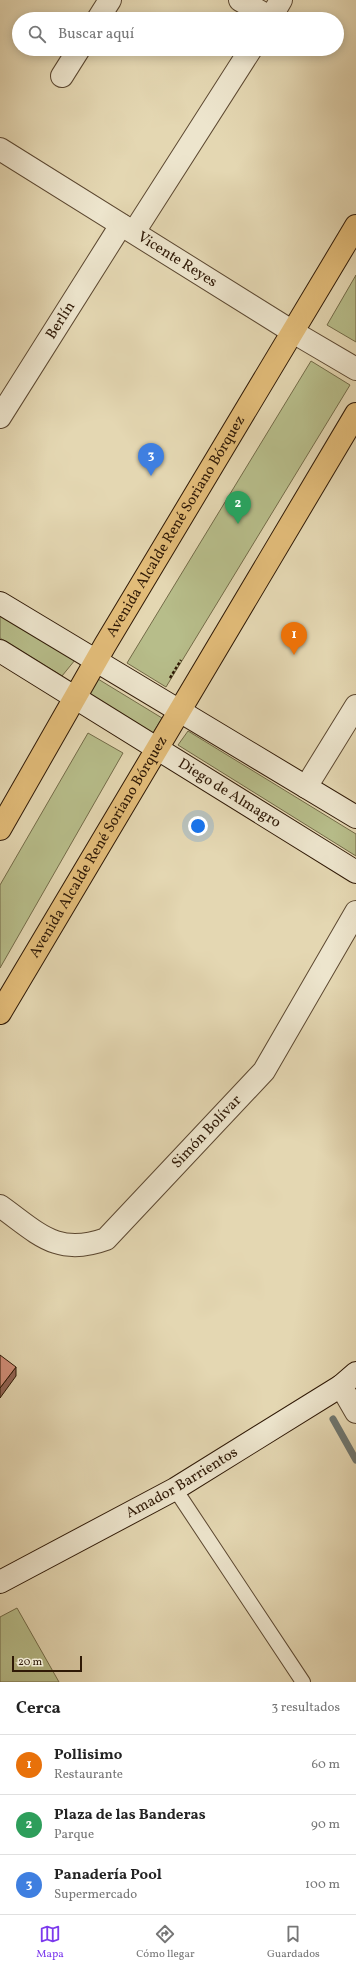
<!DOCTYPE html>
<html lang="es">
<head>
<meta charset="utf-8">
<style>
  body { margin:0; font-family:Vollkorn,serif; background:#f2f2f2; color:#222 }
  .scale { position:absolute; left:12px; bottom:10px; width:70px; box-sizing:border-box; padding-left:4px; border:2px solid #2f1906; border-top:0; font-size:11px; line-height:14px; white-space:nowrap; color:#2f1906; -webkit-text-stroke:3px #ede5cd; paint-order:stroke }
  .you { position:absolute; left:198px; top:826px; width:14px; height:14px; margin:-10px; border:3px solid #fff; border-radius:50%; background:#1a73e8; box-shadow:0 0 0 6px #1a73e833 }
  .badge { display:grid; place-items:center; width:26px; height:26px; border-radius:50%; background:#7c3aed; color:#fff; font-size:13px; font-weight:700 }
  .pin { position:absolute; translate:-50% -33px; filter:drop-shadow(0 1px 2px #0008) }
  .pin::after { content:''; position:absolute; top:21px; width:14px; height:12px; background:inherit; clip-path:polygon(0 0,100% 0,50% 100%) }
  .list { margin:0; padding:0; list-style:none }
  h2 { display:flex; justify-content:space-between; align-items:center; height:52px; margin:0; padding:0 16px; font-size:17px }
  h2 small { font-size:13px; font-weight:400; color:#767676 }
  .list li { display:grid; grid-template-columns:26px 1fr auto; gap:12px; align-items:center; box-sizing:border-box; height:60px; padding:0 16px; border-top:1px solid #e0e0e0 }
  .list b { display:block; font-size:15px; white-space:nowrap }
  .list p { margin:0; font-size:13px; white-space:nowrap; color:#767676 }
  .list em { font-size:13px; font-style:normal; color:#767676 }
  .icon { flex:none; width:22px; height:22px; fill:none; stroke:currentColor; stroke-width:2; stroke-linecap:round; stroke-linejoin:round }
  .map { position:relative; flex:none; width:356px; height:1682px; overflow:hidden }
  .search { position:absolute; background:#fff; box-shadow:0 2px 10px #0003; left:12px; right:12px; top:12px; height:44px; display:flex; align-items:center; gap:10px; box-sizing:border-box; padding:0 14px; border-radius:22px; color:#767676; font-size:15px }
  .sheet { height:232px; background:#fff }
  nav { display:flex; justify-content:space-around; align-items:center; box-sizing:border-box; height:56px; border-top:1px solid #e0e0e0; background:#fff; font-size:11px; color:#767676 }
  nav a { display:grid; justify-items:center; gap:2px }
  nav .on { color:#7c3aed }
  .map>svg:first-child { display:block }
</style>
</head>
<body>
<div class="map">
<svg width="356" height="1682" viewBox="0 0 356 1682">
  <rect width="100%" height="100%" fill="#e4d7b2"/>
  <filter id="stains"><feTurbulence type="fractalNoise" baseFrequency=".005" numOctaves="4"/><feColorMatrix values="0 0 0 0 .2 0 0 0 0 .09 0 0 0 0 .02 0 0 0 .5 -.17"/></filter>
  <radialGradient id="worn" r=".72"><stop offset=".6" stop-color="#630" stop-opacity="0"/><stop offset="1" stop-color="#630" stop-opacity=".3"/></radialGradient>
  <g fill="#b7bd8a" stroke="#736b48">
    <polygon points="356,275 356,342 327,325"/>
    <polygon points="311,361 350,385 166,687 127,663"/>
    <polygon points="0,615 75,660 62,676 0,638"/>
    <polygon points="98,679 162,718 153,733 89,694"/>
    <polygon points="188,731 356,834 356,856 178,745"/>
    <polygon points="88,733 123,753 0,968 0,885"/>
    <polygon points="17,1608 59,1682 0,1682 0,1617"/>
  </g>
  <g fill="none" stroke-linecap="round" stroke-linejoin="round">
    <polyline stroke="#707871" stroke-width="7" points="333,1419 356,1460"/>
    <defs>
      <polyline id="lane" points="175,1489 303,1682"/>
      <g id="street">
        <polyline points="240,0 271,18"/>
        <polyline points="98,19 110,0"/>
        <polyline points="270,19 281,0"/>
        <polyline points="62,76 79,49"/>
        <path id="s1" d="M0,149l293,183 63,37"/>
        <polyline points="134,232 251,49"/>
        <path id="s2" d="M0,417l121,-192"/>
        <polyline points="306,787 356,706"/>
        <path id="s3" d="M0,1206c38,27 57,51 106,33l158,-168 92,-159"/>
        <polyline points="341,1386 356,1412"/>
      </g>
      <g id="secondary">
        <polyline points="0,603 356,817"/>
        <path id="s4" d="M0,651l356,221"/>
        <path id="s5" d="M0,1582l175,-93 166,-103 15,-13"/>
      </g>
      <g id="primary">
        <path id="s6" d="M0,829l105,-184 251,-419"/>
        <path id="s7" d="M0,1013l356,-599"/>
      </g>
    </defs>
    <use href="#lane" stroke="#5c4831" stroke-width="16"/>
    <use href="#street" stroke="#5c4831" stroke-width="24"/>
    <use href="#secondary" stroke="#2f1906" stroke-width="24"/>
    <use href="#primary" stroke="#2f1906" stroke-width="24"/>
    <polyline stroke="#2f1906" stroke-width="2.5" stroke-dasharray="3 2" stroke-linecap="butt" points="170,678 181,660"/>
    <use href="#lane" stroke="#ede5cd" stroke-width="14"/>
    <use href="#street" stroke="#ede5cd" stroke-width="22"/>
    <use href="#secondary" stroke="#ede5cd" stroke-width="22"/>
    <use href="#primary" stroke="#e2bc79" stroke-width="22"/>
  </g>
  <polygon fill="#936556" stroke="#2f1906" points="16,1367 16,1376 0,1398 0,1388"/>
  <polygon fill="#d2907b" stroke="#2f1906" points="0,1355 16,1367 0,1388"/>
  <g text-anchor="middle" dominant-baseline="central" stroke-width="4" stroke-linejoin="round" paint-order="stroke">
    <g font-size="15" fill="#2f1906" stroke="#ede5cd">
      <text stroke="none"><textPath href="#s1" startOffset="209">Vicente Reyes</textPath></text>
      <text stroke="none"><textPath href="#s2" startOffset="114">Berlín</textPath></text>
      <text stroke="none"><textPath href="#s6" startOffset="350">Avenida Alcalde René Soriano Bórquez</textPath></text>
      <text stroke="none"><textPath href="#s4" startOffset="270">Diego de Almagro</textPath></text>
      <text stroke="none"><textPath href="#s7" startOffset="193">Avenida Alcalde René Soriano Bórquez</textPath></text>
      <text stroke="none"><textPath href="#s3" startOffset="265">Simón Bolívar</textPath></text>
      <text stroke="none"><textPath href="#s5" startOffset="207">Amador Barrientos</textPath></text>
    </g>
  </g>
  <rect width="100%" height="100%" filter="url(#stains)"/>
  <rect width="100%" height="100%" fill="url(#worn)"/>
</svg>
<div class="scale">20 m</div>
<div class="you"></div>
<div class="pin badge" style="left:294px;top:655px;background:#e8710a">1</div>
<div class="pin badge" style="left:238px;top:524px;background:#2e9e5b">2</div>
<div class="pin badge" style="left:151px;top:476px;background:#3f7fe0">3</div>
<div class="search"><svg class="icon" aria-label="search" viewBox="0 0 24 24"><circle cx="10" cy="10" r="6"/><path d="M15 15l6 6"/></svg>Buscar aquí</div>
</div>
<section class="sheet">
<h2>Cerca<small>3 resultados</small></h2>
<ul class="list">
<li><span class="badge" style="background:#e8710a">1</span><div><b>Pollisimo</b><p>Restaurante</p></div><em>60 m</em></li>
<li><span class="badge" style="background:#2e9e5b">2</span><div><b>Plaza de las Banderas</b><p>Parque</p></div><em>90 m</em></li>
<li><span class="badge" style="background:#3f7fe0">3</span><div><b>Panadería Pool</b><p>Supermercado</p></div><em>100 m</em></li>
</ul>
</section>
<nav>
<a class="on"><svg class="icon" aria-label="map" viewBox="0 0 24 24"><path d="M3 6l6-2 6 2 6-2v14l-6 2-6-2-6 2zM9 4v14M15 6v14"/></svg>Mapa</a>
<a><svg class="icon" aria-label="directions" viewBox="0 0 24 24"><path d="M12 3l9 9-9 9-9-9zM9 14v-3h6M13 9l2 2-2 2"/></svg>Cómo llegar</a>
<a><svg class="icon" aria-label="saved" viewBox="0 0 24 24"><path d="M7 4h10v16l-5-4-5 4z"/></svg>Guardados</a>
</nav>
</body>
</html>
